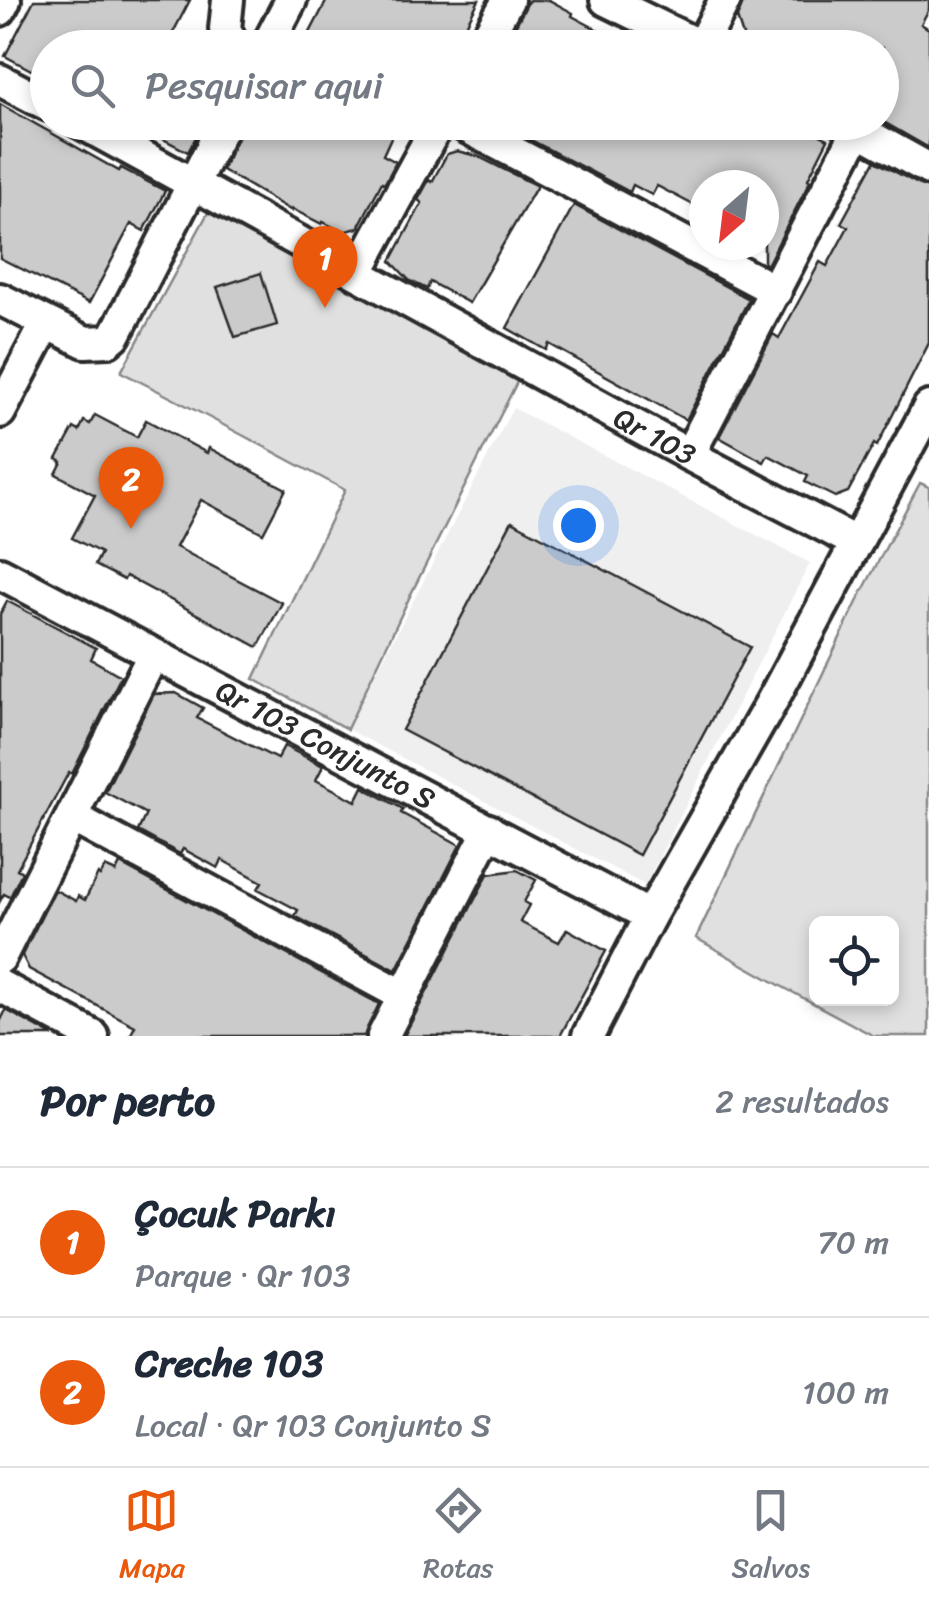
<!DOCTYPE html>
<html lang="pt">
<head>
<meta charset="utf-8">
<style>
  body { margin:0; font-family:Sriracha,sans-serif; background:#f2f2f3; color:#1f2937 }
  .controls { position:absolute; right:30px; bottom:30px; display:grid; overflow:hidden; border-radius:15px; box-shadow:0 5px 15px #0003 }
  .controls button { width:90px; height:90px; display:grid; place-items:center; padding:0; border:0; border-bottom:2px solid #e0e1e3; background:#fff; color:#1f2937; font:50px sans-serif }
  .compass { position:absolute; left:689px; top:170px; width:90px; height:90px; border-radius:50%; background:#fff; box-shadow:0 5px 15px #0003; rotate:208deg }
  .you { position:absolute; left:578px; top:525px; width:35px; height:35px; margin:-25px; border:8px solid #fff; border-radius:50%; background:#1a73e8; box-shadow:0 0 0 15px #1a73e833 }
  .badge { display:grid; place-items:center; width:65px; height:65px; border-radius:50%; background:#ea580c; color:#fff; font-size:32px; font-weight:700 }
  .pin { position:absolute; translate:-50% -82px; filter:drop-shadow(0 2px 5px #0008) }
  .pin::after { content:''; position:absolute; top:52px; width:35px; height:30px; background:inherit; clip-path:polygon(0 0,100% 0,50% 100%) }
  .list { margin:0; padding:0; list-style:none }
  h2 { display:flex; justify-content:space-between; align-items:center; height:130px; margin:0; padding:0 40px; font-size:42px }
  h2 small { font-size:32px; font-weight:400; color:#747a83 }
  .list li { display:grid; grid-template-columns:65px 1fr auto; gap:30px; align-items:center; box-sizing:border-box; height:150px; padding:0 40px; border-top:2px solid #e0e1e3 }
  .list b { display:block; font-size:38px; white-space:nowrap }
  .list p { margin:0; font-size:32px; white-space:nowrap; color:#747a83 }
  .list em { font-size:32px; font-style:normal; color:#747a83 }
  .icon { flex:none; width:55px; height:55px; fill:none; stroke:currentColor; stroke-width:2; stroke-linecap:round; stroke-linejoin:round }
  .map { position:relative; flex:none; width:929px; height:1036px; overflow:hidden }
  .search { position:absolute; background:#fff; box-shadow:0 5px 15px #0003; left:30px; right:30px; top:30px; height:110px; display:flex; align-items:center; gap:25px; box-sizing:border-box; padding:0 35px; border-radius:55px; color:#747a83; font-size:38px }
  .sheet { height:430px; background:#fff }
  nav { display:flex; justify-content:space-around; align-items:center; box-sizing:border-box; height:140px; border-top:2px solid #e0e1e3; background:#fff; font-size:28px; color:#747a83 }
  nav a { display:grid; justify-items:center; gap:5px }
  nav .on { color:#ea580c }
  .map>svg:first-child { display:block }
</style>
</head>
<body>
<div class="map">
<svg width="929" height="1036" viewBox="0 0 929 1036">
  <rect width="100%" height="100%" fill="#fff"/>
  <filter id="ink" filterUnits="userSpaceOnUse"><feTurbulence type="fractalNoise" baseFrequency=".01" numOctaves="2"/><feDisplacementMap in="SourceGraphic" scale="20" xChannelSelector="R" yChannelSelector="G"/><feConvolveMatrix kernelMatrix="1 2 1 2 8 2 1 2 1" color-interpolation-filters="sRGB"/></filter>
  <g filter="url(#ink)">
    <polygon fill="#efefef" points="513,408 810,563 645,885 347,729"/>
    <g fill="#e0e0e0" stroke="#868686" stroke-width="2.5" fill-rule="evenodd">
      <path d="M209,211l311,165 -109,218 -64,135 -93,-50 91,-189c-75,-40 -148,-80 -224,-118z"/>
      <path d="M920,483l9,4v549h-55l-93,-50 -85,-48 164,-342zM816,924h76v74h-76z"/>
    </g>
    <g fill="#cbcbcb" stroke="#2b2b2b" stroke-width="2.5">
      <polygon points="34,0 190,0 165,48 48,48 48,79 5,56"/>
      <polygon points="327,0 479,0 454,48 302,48"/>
      <polygon points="529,0 549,0 573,13 572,16 632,48 504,48"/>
      <polygon points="744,0 929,0 929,9 921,24 929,29 929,148 882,121 882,48 747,48 737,18"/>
      <polygon points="0,104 119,171 121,168 165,191 144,231 131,224 89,303 0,258"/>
      <polygon points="131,122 204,122 188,152"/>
      <polygon points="244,122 398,122 383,155 396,162 385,183 382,182 358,228 343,232 323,222 322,224 292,209 292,211 222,170"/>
      <polygon points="514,122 654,122 678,135 678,122 795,122 828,139 808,179 810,181 767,265 764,263 764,185 704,185 704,232 691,225 699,208 657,186 652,195 633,185 630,192 512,130"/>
      <polygon points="457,151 477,156 537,186 469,303 430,282 427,289 409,280 391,261 422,203 418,200 429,180 432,182 447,154"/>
      <polygon points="875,161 920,185 929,188 929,343 877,446 874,444 848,492 835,497 805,482 808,476 768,455 764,462 719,437 773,334 779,338 820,262 827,266 848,227 841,223"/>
      <polygon points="574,205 749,299 686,420 549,344 546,350 507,328"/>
      <polygon points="261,273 277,325 235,337 217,287"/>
      <polygon points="95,415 137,437 146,420 207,453 209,448 286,489 263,533 201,500 176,547 282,603 258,647 126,576 124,580 95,565 101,553 72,538 95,495 56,474 62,462 57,459 74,428 79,431 84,421 90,424"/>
      <polygon points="512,521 750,647 639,855 402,730"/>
      <polygon points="7,601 96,648 91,659 121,676 72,774 69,772 17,869 22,872 10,897 4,894 0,901 0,614"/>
      <polygon points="176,693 203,708 197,718 277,759 284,746 323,766 316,780 356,801 363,787 403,809 401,813 460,845 396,970 295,916 298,910 258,889 262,882 222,860 218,868 183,849 180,854 138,831 146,814 105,792 154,694"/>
      <polygon points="120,864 379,1004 364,1036 130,1036 135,1026 29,969 22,955 55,890 76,901 78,896 85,900 98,874 100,876 105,867 116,872"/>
      <polygon points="517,870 536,880 524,902 529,905 520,922 559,942 567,929 606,951 560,1036 404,1036 488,874"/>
      <polygon points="6,1010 53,1036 0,1036 0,1022"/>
    </g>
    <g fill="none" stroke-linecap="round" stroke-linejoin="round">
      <defs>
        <g id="street">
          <polyline points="228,0 225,29 235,48"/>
          <polyline points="606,0 704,48"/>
          <polyline points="0,10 5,0"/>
          <polyline points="701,46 725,0"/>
          <polyline points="266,48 291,0"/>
          <polyline points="481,48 508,0"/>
          <polyline points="0,80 48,105"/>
          <path id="s1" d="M80,122l609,333 168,88"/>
          <polyline points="457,122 776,291"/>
          <polyline points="844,122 929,169"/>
          <polyline points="357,273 439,122"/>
          <polyline points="0,299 85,342 108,341 115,335 225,122"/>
          <polyline points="0,412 46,324"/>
          <polyline points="689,455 858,130"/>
          <path id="s2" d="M0,573l650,343"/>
          <polyline points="72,817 404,996"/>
          <polyline points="0,958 153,655"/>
          <polyline points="0,986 93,1036"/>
          <polyline points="383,1036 489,830"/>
          <polyline points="588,1036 650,916 771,703 929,407"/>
        </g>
      </defs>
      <use href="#street" stroke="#2b2b2b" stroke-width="38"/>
      <use href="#street" stroke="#fff" stroke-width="30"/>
    </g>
  </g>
  <g text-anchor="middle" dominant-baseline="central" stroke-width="8" stroke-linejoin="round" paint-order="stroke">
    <g font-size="30" fill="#2b2b2b" stroke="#fff">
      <text stroke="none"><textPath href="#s1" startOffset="655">Qr 103</textPath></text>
      <text stroke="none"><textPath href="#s2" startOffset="368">Qr 103 Conjunto S</textPath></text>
    </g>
  </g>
</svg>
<div class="controls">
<button><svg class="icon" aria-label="locate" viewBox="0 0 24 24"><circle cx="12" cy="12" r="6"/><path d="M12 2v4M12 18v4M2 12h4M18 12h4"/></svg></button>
</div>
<svg class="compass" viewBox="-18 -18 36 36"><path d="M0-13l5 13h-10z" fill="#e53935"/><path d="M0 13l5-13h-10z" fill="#747a83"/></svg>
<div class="you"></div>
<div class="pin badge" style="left:325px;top:308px">1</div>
<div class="pin badge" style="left:131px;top:529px">2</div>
<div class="search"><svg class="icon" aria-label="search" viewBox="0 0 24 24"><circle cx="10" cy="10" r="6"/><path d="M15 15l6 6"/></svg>Pesquisar aqui</div>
</div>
<section class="sheet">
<h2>Por perto<small>2 resultados</small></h2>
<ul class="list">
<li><span class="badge">1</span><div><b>Çocuk Parkı</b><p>Parque · Qr 103</p></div><em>70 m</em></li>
<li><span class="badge">2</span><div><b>Creche 103</b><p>Local · Qr 103 Conjunto S</p></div><em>100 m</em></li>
</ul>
</section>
<nav>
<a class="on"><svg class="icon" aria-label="map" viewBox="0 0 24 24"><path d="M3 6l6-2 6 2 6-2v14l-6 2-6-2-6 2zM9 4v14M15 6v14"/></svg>Mapa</a>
<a><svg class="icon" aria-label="directions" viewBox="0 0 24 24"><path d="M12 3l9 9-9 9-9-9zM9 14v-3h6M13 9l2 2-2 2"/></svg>Rotas</a>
<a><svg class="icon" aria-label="saved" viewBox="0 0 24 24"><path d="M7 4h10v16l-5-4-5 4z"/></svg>Salvos</a>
</nav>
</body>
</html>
